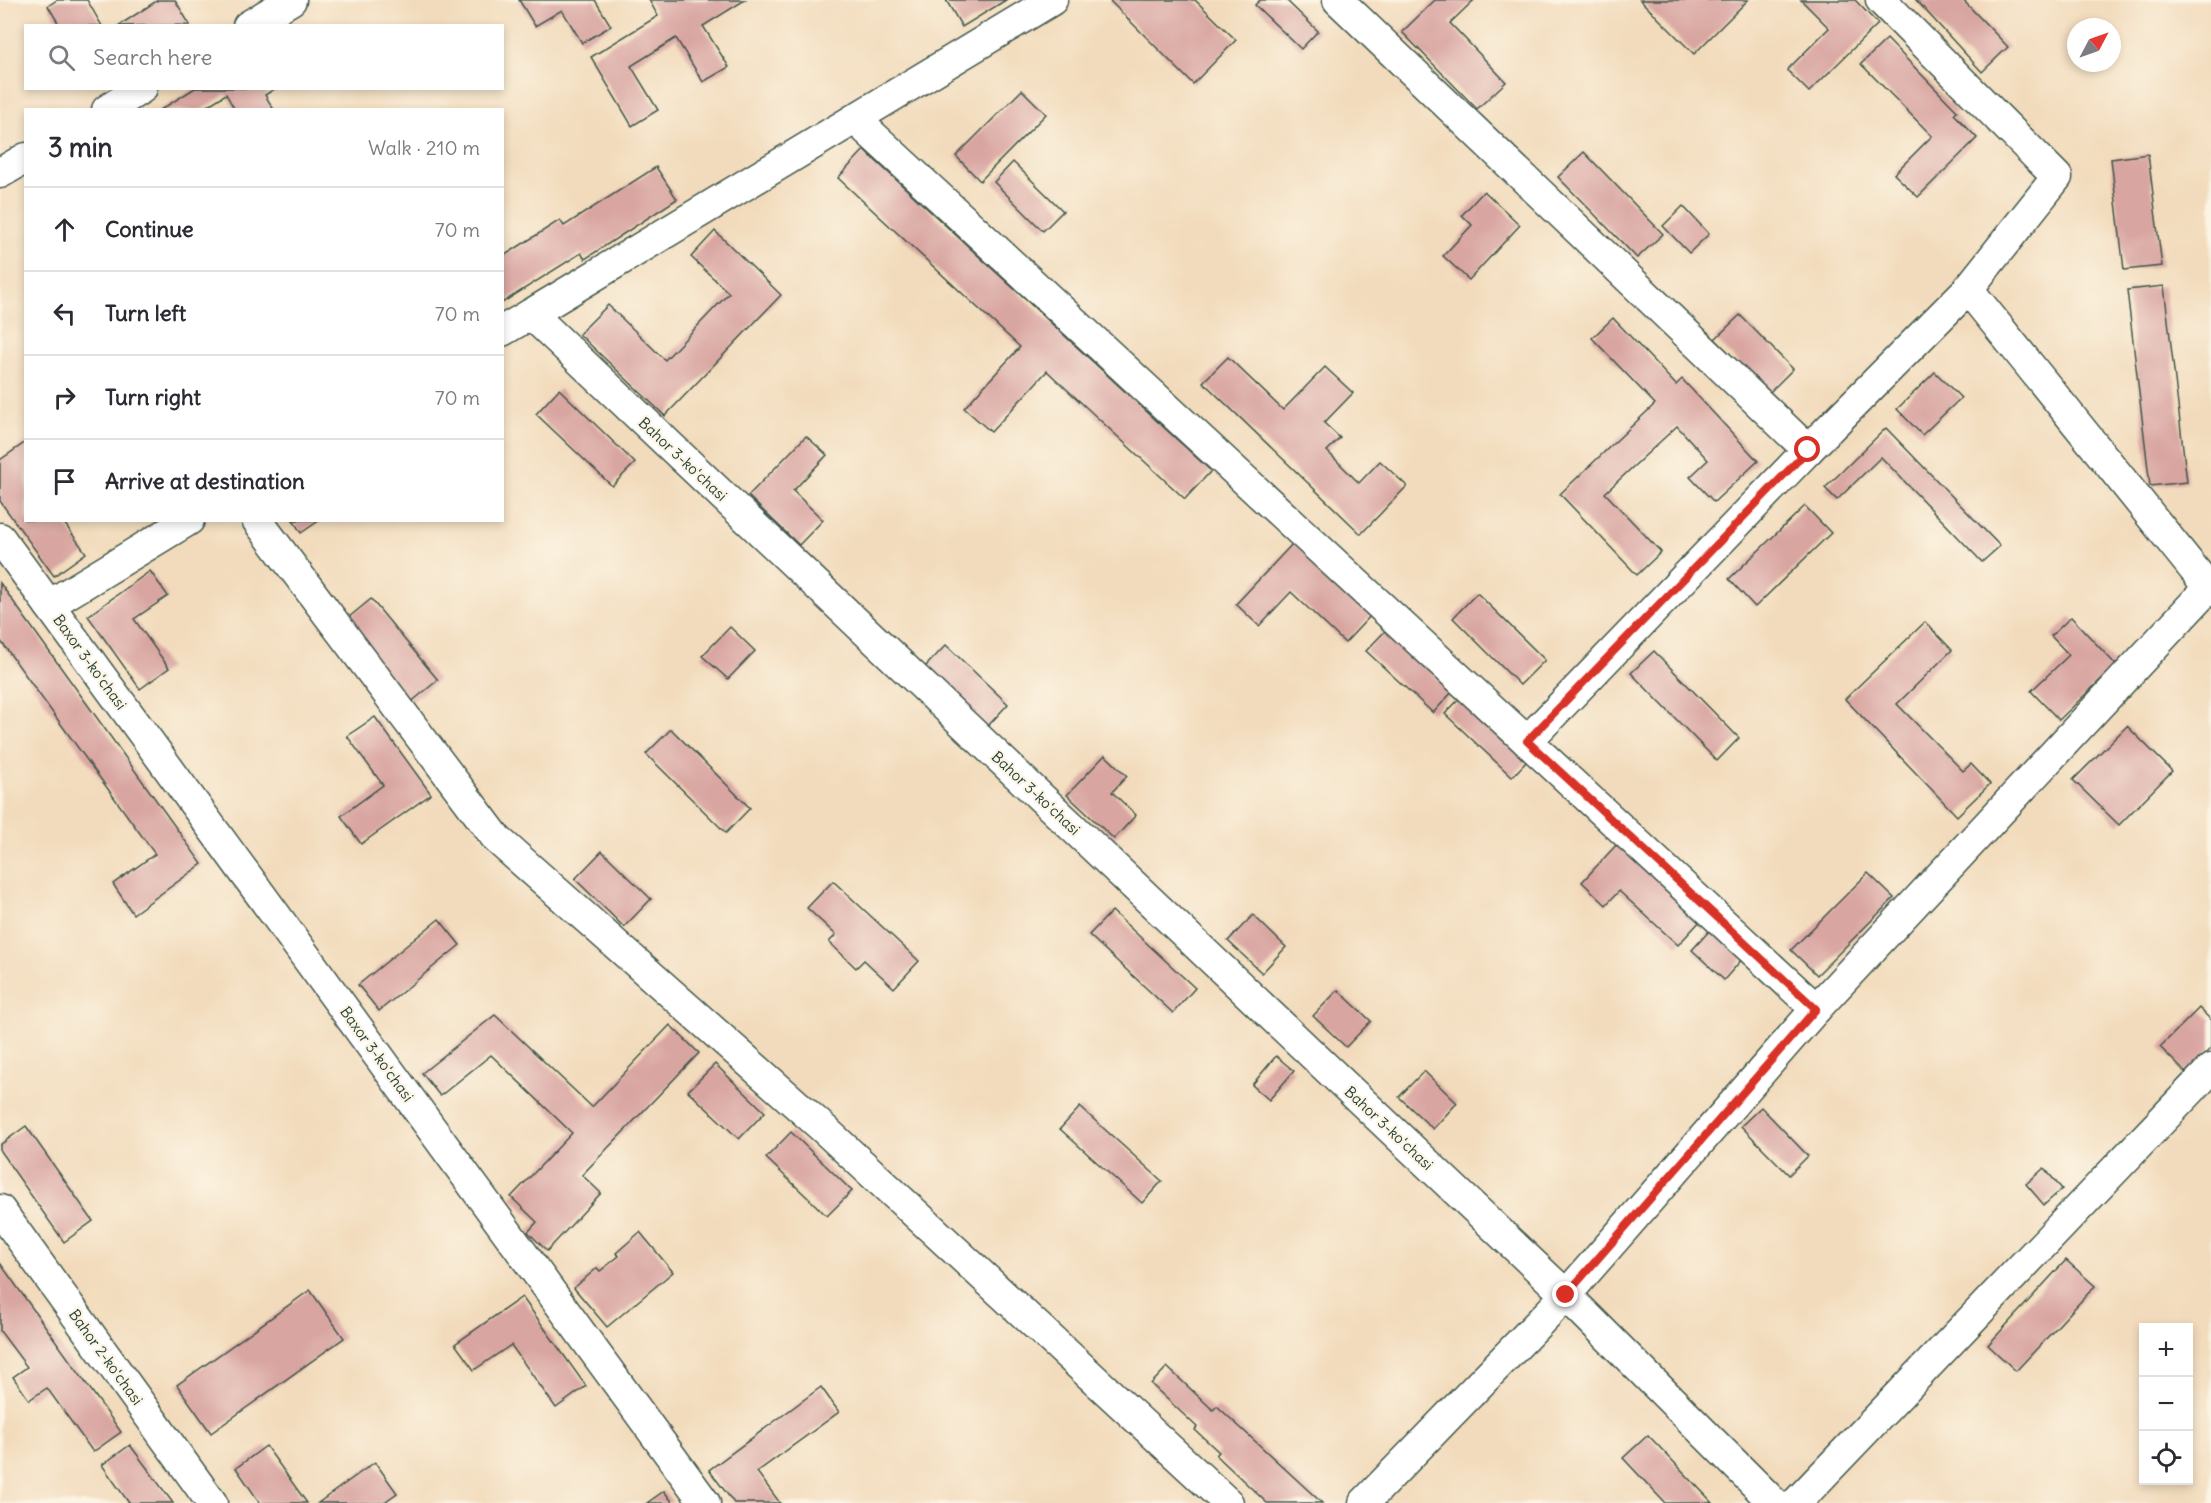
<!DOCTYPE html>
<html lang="en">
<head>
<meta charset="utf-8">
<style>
  body { margin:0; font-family:Delius,sans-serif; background:#f7f7f7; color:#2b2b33 }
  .controls { position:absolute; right:18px; bottom:18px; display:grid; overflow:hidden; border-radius:0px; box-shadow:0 3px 9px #0003 }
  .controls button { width:54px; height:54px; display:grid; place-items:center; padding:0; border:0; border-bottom:2px solid #e1e1e2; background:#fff; color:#2b2b33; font:30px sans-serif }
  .compass { position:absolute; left:2067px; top:18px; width:54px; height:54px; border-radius:50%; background:#fff; box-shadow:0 3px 9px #0003; rotate:49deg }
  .stop { position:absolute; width:18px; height:18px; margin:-14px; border:4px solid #d93025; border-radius:50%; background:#fff }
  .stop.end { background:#d93025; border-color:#fff; box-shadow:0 2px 6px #0008 }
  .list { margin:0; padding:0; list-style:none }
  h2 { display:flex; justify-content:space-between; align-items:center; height:78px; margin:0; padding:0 24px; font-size:26px }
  h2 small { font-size:20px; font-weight:400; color:#7c7c81 }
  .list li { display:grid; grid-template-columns:39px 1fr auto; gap:18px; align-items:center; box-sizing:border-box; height:84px; padding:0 24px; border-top:2px solid #e1e1e2 }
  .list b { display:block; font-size:22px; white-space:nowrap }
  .list em { font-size:20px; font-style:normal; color:#7c7c81 }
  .icon { flex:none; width:33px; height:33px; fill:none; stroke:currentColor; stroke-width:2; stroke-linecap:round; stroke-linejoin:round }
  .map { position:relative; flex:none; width:2211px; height:1503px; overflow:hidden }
  .search { position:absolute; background:#fff; box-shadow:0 3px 9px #0003; left:24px; top:24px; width:480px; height:66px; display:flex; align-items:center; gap:15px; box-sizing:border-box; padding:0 21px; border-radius:0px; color:#7c7c81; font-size:22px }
  .panel { position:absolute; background:#fff; box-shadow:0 3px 9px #0003; left:24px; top:108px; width:480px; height:414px; border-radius:0px }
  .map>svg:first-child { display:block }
</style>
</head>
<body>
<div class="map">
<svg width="2211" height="1503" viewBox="0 0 2211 1503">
  <rect width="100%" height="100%" fill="#fcf5e5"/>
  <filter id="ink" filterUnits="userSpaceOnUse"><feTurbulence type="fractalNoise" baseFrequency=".0167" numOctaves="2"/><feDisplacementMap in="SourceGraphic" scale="12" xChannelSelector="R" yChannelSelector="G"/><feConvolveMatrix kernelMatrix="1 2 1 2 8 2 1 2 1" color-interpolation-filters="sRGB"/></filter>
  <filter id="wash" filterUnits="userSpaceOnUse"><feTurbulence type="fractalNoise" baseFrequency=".008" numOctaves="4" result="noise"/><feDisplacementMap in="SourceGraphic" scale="24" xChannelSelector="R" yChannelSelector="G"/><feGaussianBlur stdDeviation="1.35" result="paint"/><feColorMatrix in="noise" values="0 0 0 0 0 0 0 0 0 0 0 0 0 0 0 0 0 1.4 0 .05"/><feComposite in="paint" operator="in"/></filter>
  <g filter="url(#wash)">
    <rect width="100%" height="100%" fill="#f2dbbc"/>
    <g id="blocks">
      <g fill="#d9a5a1">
        <polygon points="57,0 87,0 102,26 60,26 48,6"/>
        <polygon points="158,0 175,0 190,25 118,26"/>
        <polygon points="519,0 595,0 611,26 582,43 562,10 535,26"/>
        <polygon points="649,0 745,0 703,26 729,67 703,82 676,38 631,66 658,110 632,126 591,57 658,16"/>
        <polygon points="946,0 1006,0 962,27"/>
        <polygon points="1112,0 1195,0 1236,40 1193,84 1110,1"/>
        <polygon points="1260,0 1286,0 1318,31 1301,49 1255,5"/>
        <polygon points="1435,0 1474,0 1450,23 1506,82 1477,109 1402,32"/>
        <polygon points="1640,0 1748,0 1694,54"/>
        <polygon points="1801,0 1855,0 1878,24 1809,92 1787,70 1829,28"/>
        <polygon points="1916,0 1963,0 2008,47 1982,72"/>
        <polygon points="1887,39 1957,111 1954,114 1977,138 1918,197 1894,174 1932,136 1861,64"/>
        <polygon points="195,88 276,88 265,95 274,110 235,110 226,94 201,110 160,110"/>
        <polygon points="1022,90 1046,114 980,181 956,156"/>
        <polygon points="864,150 1211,471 1185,499 1047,371 991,432 964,408 1020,347 838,178"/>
        <polygon points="1584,152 1663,234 1637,258 1558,177"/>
        <polygon points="2148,154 2162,266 2124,270 2111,159"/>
        <polygon points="1013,162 1063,211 1043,231 994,182"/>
        <polygon points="656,167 677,199 585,259 581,253 502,303 502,257 560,220 564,226"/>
        <polygon points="1484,191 1520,225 1469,280 1443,256 1472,225 1462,215"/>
        <polygon points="1683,206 1709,234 1689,253 1663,226"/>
        <polygon points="715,231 781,295 665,416 579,334 608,305 665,360 729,293 691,257"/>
        <polygon points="2164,286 2187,482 2150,486 2127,290"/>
        <polygon points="1740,315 1793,369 1768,394 1715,339"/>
        <polygon points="1613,318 1676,385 1682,379 1758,461 1714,502 1690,477 1708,460 1677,426 1605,493 1661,552 1637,575 1560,494 1655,404 1592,338"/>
        <polygon points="1228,357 1283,410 1325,367 1353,393 1324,423 1340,438 1327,451 1359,483 1380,461 1407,486 1361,534 1203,382"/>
        <polygon points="1935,372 1961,398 1922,435 1897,409"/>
        <polygon points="559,389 635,463 612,486 536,414"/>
        <polygon points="1886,428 2000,546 1982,562 1881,457 1837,500 1825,488"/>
        <polygon points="806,436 827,455 793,491 823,520 799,545 748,496"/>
        <polygon points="26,442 26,520 62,520 86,553 54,576 0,501 0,460"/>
        <polygon points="1805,506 1831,533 1755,607 1729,579"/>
        <polygon points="293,520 320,520 301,533"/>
        <polygon points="1294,542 1372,614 1345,643 1291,592 1259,626 1236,604"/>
        <polygon points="150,571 168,596 134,619 169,668 140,689 88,616"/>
        <polygon points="0,583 202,864 133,914 113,884 155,854 0,640"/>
        <polygon points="1477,593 1545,660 1520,685 1453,618"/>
        <polygon points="371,599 438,680 410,703 343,622"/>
        <polygon points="2071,617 2116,665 2059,720 2031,691 2069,655 2051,636"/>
        <polygon points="1925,622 1952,650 1897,704 1963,771 1971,764 1990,784 1957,816 1845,699"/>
        <polygon points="730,627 755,651 728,679 702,656"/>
        <polygon points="1386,630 1452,692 1433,713 1366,651"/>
        <polygon points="946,645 1008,704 988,726 925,667"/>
        <polygon points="1654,651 1739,738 1717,761 1631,673"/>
        <polygon points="1461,697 1528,760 1512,777 1445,714"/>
        <polygon points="375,717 431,794 361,844 341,816 383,785 347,736"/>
        <polygon points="2127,726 2172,771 2119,825 2073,780"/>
        <polygon points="671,729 750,808 726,833 646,754"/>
        <polygon points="1105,755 1127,776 1112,792 1136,815 1114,839 1067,795"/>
        <polygon points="1618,843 1702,919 1678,945 1619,891 1606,905 1582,882"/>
        <polygon points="602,851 651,899 624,927 575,879"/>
        <polygon points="1868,873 1894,898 1817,975 1791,950"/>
        <polygon points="833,881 919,961 894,988 864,960 856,968 829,942 836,935 807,908"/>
        <polygon points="1112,911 1195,988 1173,1013 1089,935"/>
        <polygon points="1253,915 1286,947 1262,973 1228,941"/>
        <polygon points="439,919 460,945 379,1011 358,985"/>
        <polygon points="1711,929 1743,958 1724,980 1692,950"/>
        <polygon points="1338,990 1371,1021 1346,1047 1313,1016"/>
        <polygon points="2199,1008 2211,1020 2211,1048 2186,1073 2160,1047"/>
        <polygon points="495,1015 592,1107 670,1025 699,1053 582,1175 601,1193 547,1251 528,1232 537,1222 511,1197 572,1133 491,1055 440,1096 422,1073"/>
        <polygon points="1276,1056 1294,1071 1269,1100 1252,1085"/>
        <polygon points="715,1064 765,1112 739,1139 688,1091"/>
        <polygon points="1424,1071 1457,1103 1433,1129 1399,1097"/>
        <polygon points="1080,1107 1162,1181 1142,1203 1060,1129"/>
        <polygon points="1761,1107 1808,1156 1789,1175 1741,1126"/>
        <polygon points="26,1126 93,1221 64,1242 0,1151 0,1145"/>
        <polygon points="791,1132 852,1191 827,1216 766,1158"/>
        <polygon points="2044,1168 2062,1189 2044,1205 2026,1184"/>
        <polygon points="640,1232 673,1272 607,1327 574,1288 597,1268 600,1271 619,1256 616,1253"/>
        <polygon points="2066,1260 2095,1286 2016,1371 1988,1345"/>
        <polygon points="0,1263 121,1432 93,1452 47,1388 29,1400 13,1377 27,1367 0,1331"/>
        <polygon points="310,1290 344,1338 211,1433 177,1385"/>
        <polygon points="522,1297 586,1386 556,1408 511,1345 474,1370 455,1344"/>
        <polygon points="1167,1367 1213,1410 1217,1406 1322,1503 1267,1503 1216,1455 1219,1452 1195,1430 1197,1427 1151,1384"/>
        <polygon points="821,1387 839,1412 757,1472 780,1503 734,1503 709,1470"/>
        <polygon points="1648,1435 1713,1503 1665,1503 1623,1458"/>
        <polygon points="130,1445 173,1503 129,1503 102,1465"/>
        <polygon points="266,1446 307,1503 260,1503 236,1468"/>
        <polygon points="375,1462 397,1493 383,1503 318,1503"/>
        <polygon points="664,1491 673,1503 647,1503"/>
      </g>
    </g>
  </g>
  <g filter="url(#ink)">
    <use href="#blocks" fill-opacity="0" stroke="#3f5548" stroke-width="1.5"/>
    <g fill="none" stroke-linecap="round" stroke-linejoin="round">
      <defs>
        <g id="minor">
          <polyline points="1338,0 1808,450 1527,741"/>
          <polyline points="1881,0 2057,177 1968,289"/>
          <polyline points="248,26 291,0"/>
          <polyline points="107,110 142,88"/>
          <polyline points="855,119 1816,1009"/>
          <polyline points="0,173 26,158"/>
          <polyline points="531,314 1052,0"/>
          <polyline points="502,331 531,314 1566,1295 1774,1503"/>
          <polyline points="1808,450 1968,289 2209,588"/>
          <polyline points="257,520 497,839 824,1129 1228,1503"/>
          <polyline points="0,538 49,605 189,520"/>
          <polyline points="49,605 705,1503"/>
          <polyline points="0,1210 212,1503"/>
          <polyline points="1364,1503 1566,1295 1816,1009 2211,585"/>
          <polyline points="1796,1503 2211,1069"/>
        </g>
      </defs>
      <use href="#minor" stroke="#3f5548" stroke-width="33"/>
      <use href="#minor" stroke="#fff" stroke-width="30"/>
    </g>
  </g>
  <g fill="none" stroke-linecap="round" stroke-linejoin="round" filter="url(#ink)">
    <polyline stroke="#d93025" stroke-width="8" points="1566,1295 1816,1009 1527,741 1808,450"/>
  </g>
  <g text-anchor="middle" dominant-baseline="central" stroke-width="4.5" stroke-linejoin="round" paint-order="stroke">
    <g font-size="15" fill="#1f3d34" stroke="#fcf5e5">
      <text transform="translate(683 459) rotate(43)">Bahor 3-koʻchasi</text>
      <text transform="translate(90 662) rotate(54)">Baxor 3-koʻchasi</text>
      <text transform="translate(1036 793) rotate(43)">Bahor 3-koʻchasi</text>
      <text transform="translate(377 1054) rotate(54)">Baxor 3-koʻchasi</text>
      <text transform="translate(1389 1128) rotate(43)">Bahor 3-koʻchasi</text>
      <text transform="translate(106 1357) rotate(54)">Bahor 2-koʻchasi</text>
    </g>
  </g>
</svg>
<div class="controls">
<button>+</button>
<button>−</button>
<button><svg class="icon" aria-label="locate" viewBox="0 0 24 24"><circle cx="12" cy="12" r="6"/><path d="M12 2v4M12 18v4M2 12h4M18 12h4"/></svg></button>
</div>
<svg class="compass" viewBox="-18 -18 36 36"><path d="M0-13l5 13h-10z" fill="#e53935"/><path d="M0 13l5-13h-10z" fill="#7c7c81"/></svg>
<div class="stop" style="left:1808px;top:450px"></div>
<div class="stop end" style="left:1566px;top:1295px"></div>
<div class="search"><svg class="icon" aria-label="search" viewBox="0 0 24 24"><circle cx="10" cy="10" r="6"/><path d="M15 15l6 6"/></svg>Search here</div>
<section class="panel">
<h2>3 min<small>Walk · 210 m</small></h2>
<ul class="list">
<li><svg class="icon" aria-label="ahead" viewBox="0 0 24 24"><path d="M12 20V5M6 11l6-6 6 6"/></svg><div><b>Continue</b></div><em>70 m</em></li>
<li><svg class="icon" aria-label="left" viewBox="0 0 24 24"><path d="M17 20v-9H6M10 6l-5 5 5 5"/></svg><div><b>Turn left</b></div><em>70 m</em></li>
<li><svg class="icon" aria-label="right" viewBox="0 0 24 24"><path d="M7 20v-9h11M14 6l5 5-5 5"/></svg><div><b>Turn right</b></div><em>70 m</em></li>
<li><svg class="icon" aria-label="arrive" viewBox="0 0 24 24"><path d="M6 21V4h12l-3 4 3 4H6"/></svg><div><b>Arrive at destination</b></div></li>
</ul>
</section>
</div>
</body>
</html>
